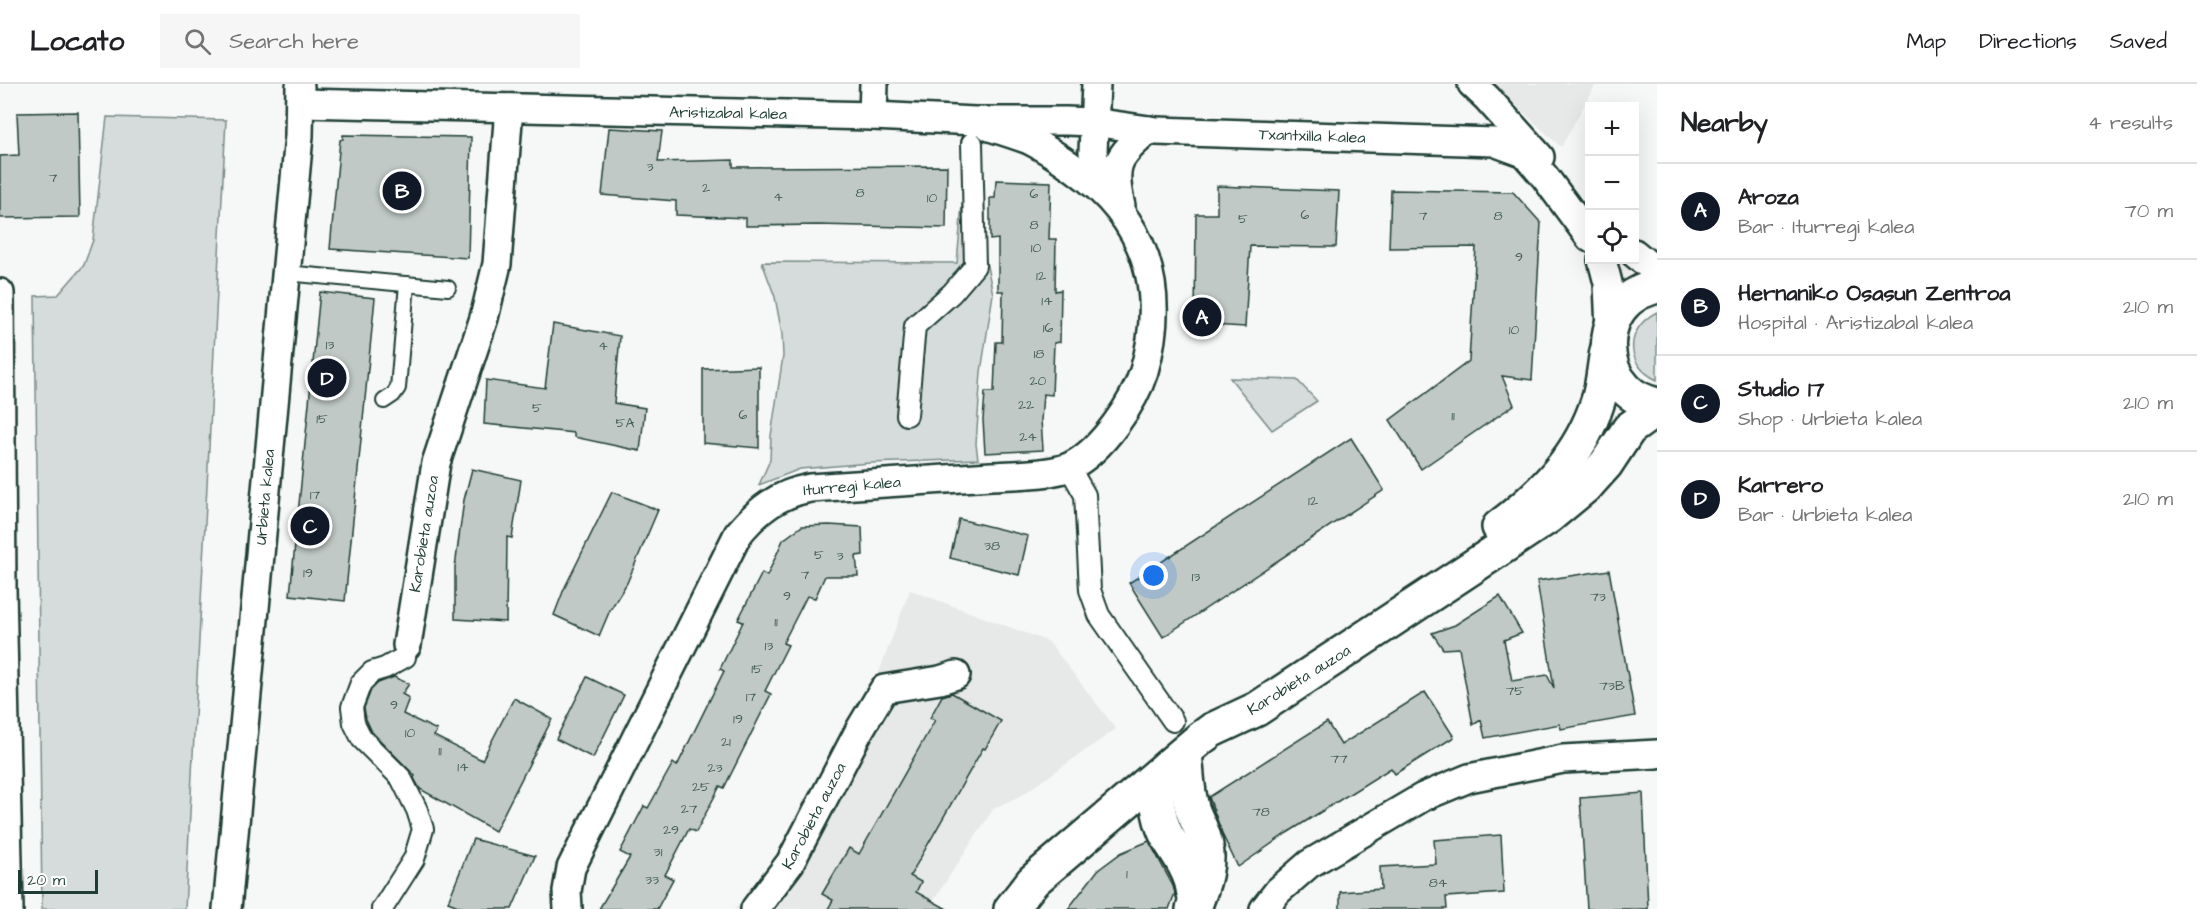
<!DOCTYPE html>
<html lang="en">
<head>
<meta charset="utf-8">
<style>
  body { margin:0; font-family:"Architects Daughter",sans-serif; background:#f6f6f6; color:#202124 }
  .controls { position:absolute; right:18px; top:18px; display:grid; overflow:hidden; border-radius:0px; box-shadow:0 6px 24px #0002 }
  .controls button { width:54px; height:54px; display:grid; place-items:center; padding:0; border:0; border-bottom:2px solid #e0e0e0; background:#fff; color:#202124; font:30px sans-serif }
  .scale { position:absolute; left:18px; bottom:15px; width:80px; box-sizing:border-box; padding-left:6px; border:3px solid #1f3d34; border-top:0; font-size:16px; line-height:21px; white-space:nowrap; color:#1f3d34; -webkit-text-stroke:4px #fff; paint-order:stroke }
  .you { position:absolute; left:1154px; top:492px; width:21px; height:21px; margin:-15px; border:4px solid #fff; border-radius:50%; background:#1a73e8; box-shadow:0 0 0 9px #1a73e833 }
  .badge { display:grid; place-items:center; width:39px; height:39px; border-radius:50%; background:#111827; color:#fff; font-size:20px; font-weight:700 }
  .pin { position:absolute; translate:-50% -50%; border:3px solid #fff; box-shadow:0 2px 6px #0006 }
  .list { margin:0; padding:0; list-style:none }
  h2 { display:flex; justify-content:space-between; align-items:center; height:78px; margin:0; padding:0 24px; font-size:26px }
  h2 small { font-size:20px; font-weight:400; color:#757577 }
  .list li { display:grid; grid-template-columns:39px 1fr auto; gap:18px; align-items:center; box-sizing:border-box; height:96px; padding:0 24px; border-top:2px solid #e0e0e0 }
  .list b { display:block; font-size:22px; white-space:nowrap }
  .list p { margin:0; font-size:20px; white-space:nowrap; color:#757577 }
  .list em { font-size:20px; font-style:normal; color:#757577 }
  .icon { flex:none; width:33px; height:33px; fill:none; stroke:currentColor; stroke-width:2; stroke-linecap:round; stroke-linejoin:round }
  .map { position:relative; flex:none; width:1657px; height:825px; overflow:hidden }
  header { display:flex; align-items:center; gap:36px; box-sizing:border-box; height:84px; padding:0 30px; background:#fff; border-bottom:2px solid #e0e0e0 }
  header strong { font-size:28px }
  nav { display:flex; gap:33px; margin-inline-start:auto; font-size:21px }
  .search { width:420px; height:54px; background:#f6f6f6; display:flex; align-items:center; gap:15px; box-sizing:border-box; padding:0 21px; border-radius:0px; color:#757577; font-size:22px }
  main { display:flex }
  aside { flex:1; background:#fff }
  .map>svg:first-child { display:block }
</style>
</head>
<body>
<header>
<strong>Locato</strong>
<div class="search"><svg class="icon" aria-label="search" viewBox="0 0 24 24"><circle cx="10" cy="10" r="6"/><path d="M15 15l6 6"/></svg>Search here</div>
<nav><a>Map</a><a>Directions</a><a>Saved</a></nav>
</header>
<main>
<div class="map">
<svg width="1657" height="825" viewBox="0 0 1657 825">
  <rect width="100%" height="100%" fill="#f6f7f7"/>
  <filter id="ink" filterUnits="userSpaceOnUse"><feTurbulence type="fractalNoise" baseFrequency=".0167" numOctaves="2"/><feDisplacementMap in="SourceGraphic" scale="12" xChannelSelector="R" yChannelSelector="G"/><feConvolveMatrix kernelMatrix="1 2 1 2 8 2 1 2 1" color-interpolation-filters="sRGB"/></filter>
  <g filter="url(#ink)">
    <g fill="#e6e9e8">
      <polygon points="1493,0 1596,0 1561,63"/>
      <polygon points="910,506 1049,558 1116,645 1022,711 994,724 928,825 734,825 752,813 790,772 868,617"/>
    </g>
    <g fill="#d6dcdb" stroke="#7a8c88" stroke-width="1.5">
      <polygon points="107,33 226,36 185,825 42,825 35,212 58,211 84,181 93,156"/>
      <polygon points="962,121 979,145 993,210 981,288 976,360 978,375 870,379 800,385 759,401 770,376 771,352 783,272 782,250 775,213 762,178 957,179"/>
      <path d="M1657,228v68c-33,-15 -32,-52 0,-68z"/>
      <polygon points="1230,294 1297,296 1317,317 1272,346"/>
    </g>
    <g fill="#c0c9c6" stroke="#1f3d34" stroke-width="1.5">
      <polygon points="78,28 80,133 0,134 0,72 19,71 17,29"/>
      <polygon points="609,44 662,47 658,78 733,76 733,83 947,82 946,144 818,141 746,142 746,134 676,131 676,117 602,111"/>
      <polygon points="343,51 471,53 468,174 330,165 340,56 343,55"/>
      <polygon points="996,96 1051,98 1049,155 1056,155 1055,207 1061,206 1060,258 1054,259 1052,311 1043,310 1041,336 1043,366 985,369 983,336 985,308 994,308 996,258 1002,258 1003,207 998,207 998,155 990,156 990,114 995,114"/>
      <polygon points="1217,102 1339,107 1336,163 1250,162 1245,243 1195,240 1196,130 1217,130"/>
      <polygon points="1391,106 1513,108 1541,139 1532,296 1502,292 1514,321 1421,385 1390,336 1469,277 1476,163 1389,164"/>
      <polygon points="320,208 375,214 345,517 290,511"/>
      <polygon points="553,240 620,252 614,319 645,324 640,367 574,353 574,349 484,340 486,296 545,304"/>
      <polygon points="759,283 759,364 703,359 703,285"/>
      <polygon points="1351,354 1384,406 1163,553 1129,499"/>
      <polygon points="472,385 521,396 512,454 507,453 506,538 455,535 455,483 464,416"/>
      <polygon points="612,408 658,426 627,499 610,526 599,552 554,531 564,505"/>
      <polygon points="959,435 1028,452 1019,491 950,474"/>
      <polygon points="829,441 862,443 863,471 856,472 858,492 825,492 815,514 807,512 783,559 788,561 765,607 771,610 724,704 720,702 696,748 689,745 665,791 673,795 657,825 599,825 630,773 620,768 644,722 648,724 673,679 677,682 724,587 720,585 743,538 738,536 762,489 767,492 783,456 802,442"/>
      <polygon points="1609,486 1635,632 1561,645 1560,640 1485,654 1481,636 1473,641 1459,564 1443,565 1432,549 1455,541 1500,512 1522,549 1504,556 1512,597 1547,591 1554,604 1537,497"/>
      <polygon points="394,593 409,600 402,610 409,614 403,630 437,646 434,652 482,676 514,614 552,635 495,747 420,705 414,694 415,692 372,648 366,635 364,624 371,606 378,599"/>
      <polygon points="587,593 624,611 593,674 556,655"/>
      <polygon points="1425,608 1454,653 1395,690 1391,684 1287,749 1238,783 1223,752 1209,713 1327,638 1341,661"/>
      <polygon points="952,609 1001,637 985,665 983,664 910,792 921,798 916,808 947,825 828,825 833,816 822,810 849,764 859,770 935,636 930,634 942,612"/>
      <polygon points="1643,709 1648,825 1587,825 1580,714"/>
      <polygon points="1501,751 1504,809 1446,813 1447,825 1340,825 1340,808 1381,805 1380,783 1436,780 1434,756"/>
      <polygon points="473,755 535,772 512,825 466,825 448,818"/>
      <polygon points="1149,757 1173,802 1175,809 1169,825 1068,825 1098,786 1121,769"/>
    </g>
    <g fill="none" stroke-linecap="round" stroke-linejoin="round">
      <defs>
        <g id="service">
          <polyline points="286,189 448,204"/>
          <polyline points="384,317 393,311 398,304 407,200"/>
        </g>
        <g id="pedestrian">
          <polyline points="907,331 915,242 952,209 975,182 972,59"/>
          <polyline points="1069,383 1085,411 1090,506 1099,531 1173,637"/>
          <polyline points="382,825 414,775 423,745 417,726 401,694 362,655 354,639 352,623 361,599 372,588 385,584 405,573 407,561"/>
        </g>
        <g id="minor">
          <polyline points="1096,0 1093,68 1097,87 1106,110"/>
          <polyline points="1472,0 1487,14 1540,73"/>
          <polyline points="300,19 873,32 975,37 1066,37 1093,38 1156,47 1494,58 1524,69 1545,93 1590,154"/>
          <polyline points="873,32 874,0"/>
          <path d="M1121,122c-10,-41 -4,-50 28,-76"/>
          <polyline points="1634,169 1657,188"/>
          <polyline points="1602,176 1608,199 1610,246"/>
          <polyline points="0,209 2,504 9,825"/>
          <polyline points="407,561 436,379 484,234 497,180 509,24"/>
          <polyline points="227,825 299,52 300,2"/>
          <path d="M568,825l-1,-18 4,-23 167,-334c20,-24 40,-40 72,-46 60,-4 120,-8 181,-12 20,-1 63,-1 80,-10 31,-16 63,-63 73,-95 24,-83 1,-152 -69,-202 -15,-11 -30,-21 -46,-29 -13,-5 -26,-9 -39,-13"/>
          <polyline points="755,825 790,779 860,645 884,605 940,596 956,591"/>
          <polyline points="1264,825 1278,807 1309,780 1423,713 1469,694 1563,675 1657,670"/>
        </g>
        <g id="secondary">
          <path d="M1657,202c-11,3 -21,7 -29,14 -25,22 -26,64 -3,88 8,9 20,14 32,17"/>
          <path d="M1499,443c44,-33 82,-72 99,-126 5,-15 6,-34 9,-50"/>
          <path d="M1185,669c2,18 2,37 7,55 3,10 9,19 12,30 8,24 -1,49 -11,71"/>
          <path d="M1156,693c0,20 2,43 12,61 8,13 18,26 23,42 2,7 3,15 5,23"/>
          <polyline points="1011,825 1033,797 1201,654 1212,646 1257,625 1548,433 1588,400 1606,380 1629,345 1657,325"/>
        </g>
      </defs>
      <use href="#service" stroke="#1f3d34" stroke-width="18"/>
      <use href="#pedestrian" stroke="#1f3d34" stroke-width="24"/>
      <use href="#minor" stroke="#1f3d34" stroke-width="32"/>
      <use href="#secondary" stroke="#1f3d34" stroke-width="38"/>
      <use href="#service" stroke="#fff" stroke-width="14"/>
      <use href="#pedestrian" stroke="#fff" stroke-width="20"/>
      <use href="#minor" stroke="#fff" stroke-width="27"/>
      <use href="#secondary" stroke="#fff" stroke-width="33"/>
    </g>
  </g>
  <g text-anchor="middle" dominant-baseline="central" stroke-width="5" stroke-linejoin="round" paint-order="stroke">
    <g font-size="14" fill="#476058">
      <text x="650" y="83">3</text>
      <text x="53" y="94">7</text>
      <text x="706" y="104">2</text>
      <text x="860" y="109">8</text>
      <text x="1034" y="110">6</text>
      <text x="778" y="113">4</text>
      <text x="932" y="114">10</text>
      <text x="1305" y="131">6</text>
      <text x="1423" y="132">7</text>
      <text x="1498" y="132">8</text>
      <text x="1243" y="135">5</text>
      <text x="1034" y="141">8</text>
      <text x="1036" y="164">10</text>
      <text x="1519" y="173">9</text>
      <text x="1041" y="192">12</text>
      <text x="1047" y="217">14</text>
      <text x="1048" y="244">16</text>
      <text x="1514" y="246">10</text>
      <text x="330" y="261">13</text>
      <text x="603" y="262">4</text>
      <text x="1039" y="270">18</text>
      <text x="1038" y="297">20</text>
      <text x="1026" y="321">22</text>
      <text x="537" y="324">5</text>
      <text x="743" y="331">6</text>
      <text x="1453" y="332">11</text>
      <text x="322" y="335">15</text>
      <text x="625" y="339">5A</text>
      <text x="1028" y="353">24</text>
      <text x="315" y="411">17</text>
      <text x="1313" y="417">12</text>
      <text x="992" y="462">38</text>
      <text x="819" y="471">5</text>
      <text x="840" y="472">3</text>
      <text x="308" y="489">19</text>
      <text x="805" y="491">7</text>
      <text x="1196" y="493">13</text>
      <text x="787" y="512">9</text>
      <text x="1598" y="513">73</text>
      <text x="776" y="538">11</text>
      <text x="769" y="562">13</text>
      <text x="757" y="585">15</text>
      <text x="1612" y="602">73B</text>
      <text x="1515" y="607">75</text>
      <text x="751" y="613">17</text>
      <text x="394" y="621">9</text>
      <text x="738" y="635">19</text>
      <text x="410" y="649">10</text>
      <text x="726" y="658">21</text>
      <text x="440" y="667">11</text>
      <text x="1339" y="675">77</text>
      <text x="463" y="683">14</text>
      <text x="715" y="684">23</text>
      <text x="701" y="703">25</text>
      <text x="689" y="725">27</text>
      <text x="1261" y="728">78</text>
      <text x="671" y="746">29</text>
      <text x="658" y="768">31</text>
      <text x="1127" y="790">1</text>
      <text x="652" y="796">33</text>
      <text x="1438" y="799">84</text>
    </g>
    <g font-size="16" fill="#1f3d34" stroke="#fff">
      <text transform="translate(728 29) rotate(1)">Aristizabal kalea</text>
      <text transform="translate(1312 52) rotate(2)">Txantxilla kalea</text>
      <text transform="translate(852 402) rotate(-5)">Iturregi kalea</text>
      <text transform="translate(265 413) rotate(-85)">Urbieta kalea</text>
      <text transform="translate(424 450) rotate(-81)">Karobieta auzoa</text>
      <text transform="translate(1299 596) rotate(-32)">Karobieta auzoa</text>
      <text transform="translate(814 732) rotate(-62)">Karobieta auzoa</text>
    </g>
  </g>
</svg>
<div class="controls">
<button>+</button>
<button>−</button>
<button><svg class="icon" aria-label="locate" viewBox="0 0 24 24"><circle cx="12" cy="12" r="6"/><path d="M12 2v4M12 18v4M2 12h4M18 12h4"/></svg></button>
</div>
<div class="scale">20 m</div>
<div class="you"></div>
<div class="pin badge" style="left:1202px;top:233px">A</div>
<div class="pin badge" style="left:402px;top:107px">B</div>
<div class="pin badge" style="left:310px;top:442px">C</div>
<div class="pin badge" style="left:327px;top:294px">D</div>
</div>
<aside>
<h2>Nearby<small>4 results</small></h2>
<ul class="list">
<li><span class="badge">A</span><div><b>Aroza</b><p>Bar · Iturregi kalea</p></div><em>70 m</em></li>
<li><span class="badge">B</span><div><b>Hernaniko Osasun Zentroa</b><p>Hospital · Aristizabal kalea</p></div><em>210 m</em></li>
<li><span class="badge">C</span><div><b>Studio 17</b><p>Shop · Urbieta kalea</p></div><em>210 m</em></li>
<li><span class="badge">D</span><div><b>Karrero</b><p>Bar · Urbieta kalea</p></div><em>210 m</em></li>
</ul>
</aside>
</main>
</body>
</html>
